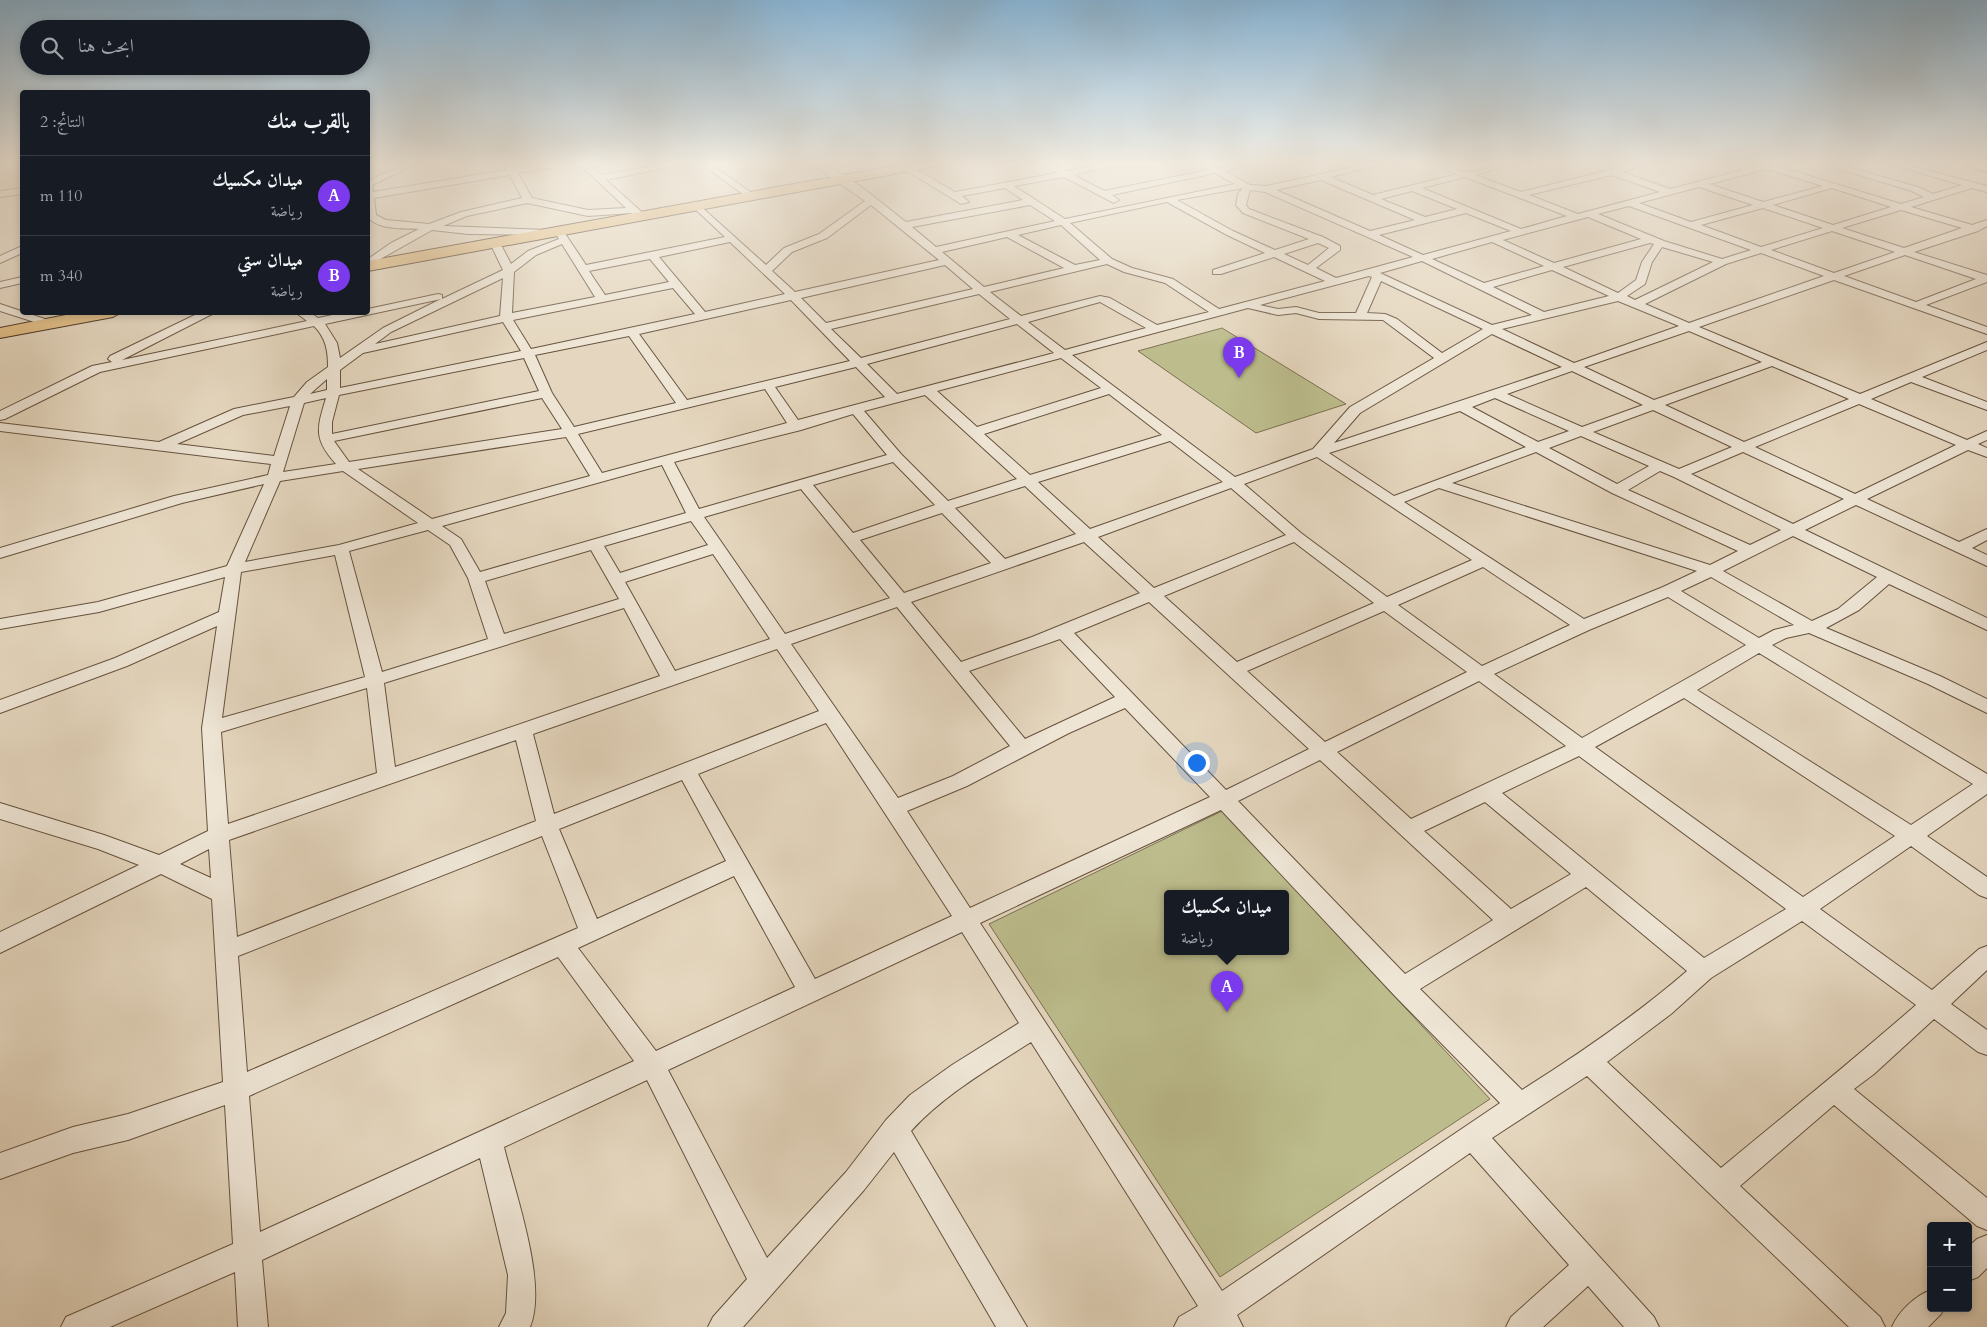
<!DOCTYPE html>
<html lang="ar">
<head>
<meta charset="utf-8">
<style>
  body { margin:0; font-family:Cardo,Amiri,serif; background:#20242c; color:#f1f3f6; direction:rtl }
  .controls { position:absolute; right:15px; bottom:15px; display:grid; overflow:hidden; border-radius:5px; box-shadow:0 2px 8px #0003 }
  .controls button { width:45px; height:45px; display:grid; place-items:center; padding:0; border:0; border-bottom:1px solid #363941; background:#171b24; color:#f1f3f6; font:25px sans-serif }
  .you { position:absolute; left:1196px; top:762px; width:18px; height:18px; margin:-12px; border:4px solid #fff; border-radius:50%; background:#1a73e8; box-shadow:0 0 0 8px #1a73e833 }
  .badge { display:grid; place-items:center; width:32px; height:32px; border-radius:50%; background:#7c3aed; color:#fff; font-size:16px; font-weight:700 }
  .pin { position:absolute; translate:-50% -41px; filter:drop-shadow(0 1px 2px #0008) }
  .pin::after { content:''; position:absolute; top:26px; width:18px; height:15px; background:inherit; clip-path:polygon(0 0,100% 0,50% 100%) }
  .popup { position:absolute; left:1164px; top:890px; width:125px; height:65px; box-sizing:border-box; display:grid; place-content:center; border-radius:5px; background:#171b24; filter:drop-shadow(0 1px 4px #0005); font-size:16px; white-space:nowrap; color:#9ea1a6 }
  .popup b { font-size:19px; color:#f1f3f6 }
  .popup::after { content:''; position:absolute; left:50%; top:100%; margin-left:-10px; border:10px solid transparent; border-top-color:#171b24 }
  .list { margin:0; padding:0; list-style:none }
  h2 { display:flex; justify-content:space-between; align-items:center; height:65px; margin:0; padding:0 20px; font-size:21px }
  h2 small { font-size:16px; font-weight:400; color:#9ea1a6 }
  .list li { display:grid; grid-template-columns:32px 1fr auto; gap:15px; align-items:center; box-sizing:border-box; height:80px; padding:0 20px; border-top:1px solid #363941 }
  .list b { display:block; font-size:19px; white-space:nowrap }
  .list p { margin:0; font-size:16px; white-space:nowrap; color:#9ea1a6 }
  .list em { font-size:16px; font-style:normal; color:#9ea1a6 }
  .icon { flex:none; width:28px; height:28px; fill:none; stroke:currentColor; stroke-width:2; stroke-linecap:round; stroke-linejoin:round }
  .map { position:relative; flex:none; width:1987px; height:1327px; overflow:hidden; direction:ltr }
  .search { position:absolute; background:#171b24; box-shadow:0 2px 8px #0003; left:20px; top:20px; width:350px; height:55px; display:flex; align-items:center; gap:12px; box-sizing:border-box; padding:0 18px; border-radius:28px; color:#9ea1a6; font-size:19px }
  .panel { position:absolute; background:#171b24; box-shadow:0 2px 8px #0003; left:20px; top:90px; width:350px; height:225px; border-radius:5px; direction:rtl }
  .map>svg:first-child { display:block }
</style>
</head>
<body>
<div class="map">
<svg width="1987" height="1327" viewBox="0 0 1987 1327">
  <rect width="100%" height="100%" fill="#e5d7bf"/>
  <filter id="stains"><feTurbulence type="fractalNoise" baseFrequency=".004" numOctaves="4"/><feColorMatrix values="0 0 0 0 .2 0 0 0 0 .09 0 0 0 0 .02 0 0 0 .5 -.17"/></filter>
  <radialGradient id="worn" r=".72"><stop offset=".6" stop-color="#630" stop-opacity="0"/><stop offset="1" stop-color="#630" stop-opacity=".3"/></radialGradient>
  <g fill="#bcbc8c" stroke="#7c7050" fill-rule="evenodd">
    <polygon points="1222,328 1346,404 1256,433 1138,351"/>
    <path d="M1222,811l268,288 -270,178 -231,-353zM1168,893h118v58h-118z"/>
  </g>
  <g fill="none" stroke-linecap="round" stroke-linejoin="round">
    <defs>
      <g id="minor">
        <path d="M410,162h11l-49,23 1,7 134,-22 -4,-8h8l4,6 38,-6h19l-4,3 -50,8 14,25 56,12 38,-2 -49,-46h9l15,13 76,-13h18l-89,18 38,34v4h-6l-6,-5 -44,3 -61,-13 -60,13 -24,10 104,4 5,3 -2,2 -82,-1 -36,-4 -64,36v-7l23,-16 28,-14c-15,-1 -42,1 -51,-12v-36zM510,175l12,23 -61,14 -32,12 -43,-4 -10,-5 -2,-17z"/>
        <polygon points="699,162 708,162 756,196 748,198"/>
        <path d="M809,162c28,0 74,43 97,60l117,-22 -18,-12 -43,8 7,6 -8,2 -57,-35 -1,-2 4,-3 48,28 102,-19 -17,-11h10l17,9 46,-9h17l-56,13 30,16 104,-21 -12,-8c10,0 15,5 23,6 10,0 29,-6 43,-6l-37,9 25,14 17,1 109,-24h15l-60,15 42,18 84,-21 -28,-12c15,0 24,9 37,10 13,1 37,-10 54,-10l-45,13 46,17 120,-30h14l-33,10 48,17 73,-19 -18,-8c11,0 21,5 28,5 11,0 22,-5 33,-5l-9,4 124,38 23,-7 -12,-6 -96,-29h13l89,25 15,7 29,-9 -63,-18v-4l88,23v6l-15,-4 -61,19 61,18 15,-5v6l-9,5 -64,21 73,23v7l-61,23 61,22v7l-153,-54 -135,47 161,67 127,-52v8l-65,27 65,25v8l-76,-28 -40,17 96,41 20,-9v9l-9,4 9,4v9l-19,-7 -101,49 92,43 28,-13v11l-15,8 15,7v11l-131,-61 -51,25 182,88v12l-98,-46 -30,26 -33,18 114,48 47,23v14l-59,-29 -119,-51 -23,5 -14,7 215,129v20l-60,42 60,41v21l-8,-3 -68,-49 -91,63 112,81 47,-41 8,-3v24l-36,34 36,26v25l-9,-3 -44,-33 -60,55 -20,15 133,109v32l-10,-4 -143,-121 -94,81 140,131 5,10h-36l-262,-251 -95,62 162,179 5,10h-35l-36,-41 -45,41h-37l5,-10 58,-52 -99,-112 -233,162 6,12h-69l5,-10 19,-11 -167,-264c-42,27 -86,52 -120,89l116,196h-31l-102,-175 -30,38 -121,137h-35l5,-10 34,-38 -100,-199 -143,67c11,46 44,137 26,180h-31l7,-14 2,-38 -28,-117 -218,102 6,67h-30l-3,-55 -125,55h-49l5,-10 167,-73 -8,-139 -97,35 -55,13 -73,26v-26l73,-26 55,-13 95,-32 -11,-183 -51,-25 -161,79v-21l139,-67 -41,-16 -98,-30v-16l104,32 55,20 49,-24 -6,-103 15,-102 -90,40 -127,47v-13l115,-42 104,-46 6,-35 -126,35 -99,17v-10l98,-17 129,-36 37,-82 -82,19 -182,55v-10l174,-52 94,-21 3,-11 -271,-33v-8l159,19 75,-33 60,-12 13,-15 21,-15c0,-16 -2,-29 -14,-41l-214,46 -95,47 -5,1v-9l92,-45 20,-4 -4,-3 2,-3 91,-44h15l-94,48 185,-39 -12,-9h14l9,6 29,-6h21v-3l70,-15 4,1v4l61,-29 -13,-27 5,-3 5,3 11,21 17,-13 31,-12 -5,-8 8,-2 24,36 139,-28 -31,-29 -2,-2 5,-3 69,62 18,-17 35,-14 46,-33zM1767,169l56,17 -60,16 -54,-18zM1215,173l20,11 -170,35 -51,-33 50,-9 50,26 5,-3 -7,-5zM1612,175l48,17 -82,22 -49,-19zM1465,177l102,39 -46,13 -99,-41zM1321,180l94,40 -45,11 -94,-41zM1699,187l54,18 -62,17 -52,-19zM1243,188l-5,6 -2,11 7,8 66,26 -34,11 -42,-19 -56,-31zM1832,188l59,19 -58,18 -60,-20zM1250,190l15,2 148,65 -77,21 -20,-10 24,-18v-4l-17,-9 -74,-28 -3,-4zM1412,191l45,18 -32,8 -44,-18zM1167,202l60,33 38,18 -52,17v4h8l53,-17 51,24 -106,28 -46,-30 -41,-11 -20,-9 -42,-36zM871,205l68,55 -144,32 -23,-21 20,-19 35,-14zM1030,205l25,16 -119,26 -24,-20zM1629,206l122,44 -29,9 -58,-18 -66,-27zM1763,208l60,20 -62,19 -60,-22zM1901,210l61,18 -58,20 -62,-20zM1466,213l45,18 -88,24 -44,-20zM1588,217l53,22 -87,24 -51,-23zM1061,225l39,35 -25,5 -57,-30zM1832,231l63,21 -61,21 -63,-23zM1007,237l57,31 -80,19 -42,-35zM730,242l55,52 -80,18 -46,-55zM1492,242l52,24 -60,17 -52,-24zM1318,243l11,5 -21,17 -24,-11zM1650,243l4,1 -12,18 -6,18 -18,13 -55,-26zM562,244l33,53 -83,16 2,-41 22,-17zM1662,247l51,15 -78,38 -8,-4 18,-12 7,-22zM1761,253l63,23 -135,47 -44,-19 81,-40zM1905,255l71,24 -60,23 -72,-26zM650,259l19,23 -64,13 -16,-24zM1422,261l110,54 -40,10 -112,-52zM1107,264l17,8 41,11 44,29 -52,13 -47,-27 -10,-2 -79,20 -31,-24zM945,265l28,24 -147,34 -25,-25zM1552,270l57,26 -65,16 -51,-25zM1369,276l3,1 -16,36h-37l-23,-6 -18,2 -18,-4zM503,278l-3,38 -125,28 16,-12zM1381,281l102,48 -41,24 -45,-34 -12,-5 -18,-1zM673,288l22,26 -164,35 -18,-29zM979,294l31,25 -149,39 -30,-29zM441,299l-58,29 -43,30 -3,-15 -12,-19zM791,300l59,61 -163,39 -48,-66zM1618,301l61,25 -105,37 -72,-34zM1100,302l46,26 -81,22 -37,-28zM1248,308l30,7 18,-2 23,6 64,1 51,38 -84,49 -37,42 -78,28 -163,-122zM503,322l18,29 -181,37v-18l23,-17zM1017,324l37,29 -157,41 -30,-30zM1689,331l73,31 -108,38 -70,-33zM1492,334l70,33 -228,76 26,-30zM629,336l47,67 -102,24 -22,-34 -17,-38zM524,358l15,33 -207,43v-12l7,-27zM1061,358l40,30 -124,39 -40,-36zM1772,366l77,33 -105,43 -79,-37zM856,367l29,30 -87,23 -23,-33zM1572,371l71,34 -61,22 -75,-33zM327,379v11l-17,4zM765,389l22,34 -185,50 -24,-39zM1109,394l53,41 -132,40 -46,-41zM925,395l92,84 -69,22 -47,-47 -37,-43zM326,398c-9,30 -13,41 10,66l-53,8 21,-69zM542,398l20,31 -213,33 -15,-21zM1495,398l74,33 -31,11 -66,-35zM1859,404l97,41 -101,49 -100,-47zM290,406l-16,50 -97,-12 66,-29zM1653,410l79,37 -53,22 -86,-37zM1460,411l66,36 -132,49 -65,-43zM853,414l34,41 -188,54 -25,-47 127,-32zM1581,436l68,30 -32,18 -68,-36zM566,437l24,39 -158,43 -74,-50zM1170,441l53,41 -133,47 -52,-47zM1536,452l76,41 126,58 -28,14 -258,-82zM1743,452l101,47 -51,25 -102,-50zM1317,457l155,103 -85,37 -86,-64 -57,-49zM893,462l42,43 -82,28 -40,-48zM662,465l24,48 -206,59 -19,-33 -19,-13zM343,471l75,52 -79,22 -94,17 35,-81zM1660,471l14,6 107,53 -31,15 -122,-55zM1025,486l51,48 -71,25 -50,-51zM1231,488l55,47 -132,53 -56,-51zM1439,488l258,83 -34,16 -79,32 -180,-117zM801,489l89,109 -105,36 -81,-117zM942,513l49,50 -87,30 -44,-53zM691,521l17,24 -88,28 -16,-27zM428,530l22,15 18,33 20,61 -106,33 -33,-121zM1793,536l84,41 -39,32 -26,12 -89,-50zM1084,542l56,51 -108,44 -71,25 -50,-60zM1294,542l80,61 -137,59 -73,-66zM591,550l28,49 -115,35 -19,-53zM713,554l57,85 -95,32 -50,-89zM335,555l30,122 -143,41 19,-146zM1483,567l87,58 -88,41 -84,-61zM1711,577l83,48 -20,5 -15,8 -78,-47zM1668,597l78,48 -164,93 -88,-64 95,-44zM1149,602l160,147 -83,41 -152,-157zM897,607l113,139 -57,30 -55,22 -107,-154zM624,608l36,68 -265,91 -11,-84zM1384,611l83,61 -142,70 -78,-71zM1060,639l55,58 -90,42 -56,-68zM777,649l42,62 -265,103 -21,-80zM1759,653l214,131 -62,41 -214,-135zM1479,681l87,65 -155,73 -74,-67zM367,688l10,85 -149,51 -7,-92zM1684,698l211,138 -92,61 -208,-150zM1125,708l85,89 -240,111 -63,-97 60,-25 102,-53zM826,723l126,193 -137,63 -117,-205zM516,740l20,81 -299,116 -8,-97zM1579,756l207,153 -82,49 -202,-165zM1320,760l173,160 -88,54 -167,-173zM682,780l44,81 -129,58 -38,-90zM1485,802l86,72 -60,35 -87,-78zM1221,810l173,185 106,108 -278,188 -242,-368zM542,836l36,92 -331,144 -9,-116zM209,849l2,29 -31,-14zM734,876l61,111 -139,64 -78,-103zM1586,887l101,84c-52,45 -108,83 -165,119l-102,-101zM1802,921l114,84c-64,56 -130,109 -195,163l-114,-106 64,-48 40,-36zM962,932l57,91 -67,42 -42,30 -24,25 -40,52 -79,86 -99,-188zM558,957l76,104 -374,171 -11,-136z"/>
        <polygon points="22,188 22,194 0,197 0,191"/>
        <polygon points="22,246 22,253 0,263 0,256"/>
        <polygon points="22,277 22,283 0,288 0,282"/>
        <polygon points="0,304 54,322 56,324 50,327 0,311"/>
        <polygon points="1987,1235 1987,1268 1978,1277 1968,1281 1968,1247 1977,1239"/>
        <path d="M1931,1290v18h13l-3,6 -13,13h-36c7,-16 23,-31 39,-37z"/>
      </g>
      <polygon id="tertiary" points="1957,162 1973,162 1987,166 1987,172"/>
      <g id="trunk">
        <polygon points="916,162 945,162 938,166 368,271 368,261"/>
        <polygon points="81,312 122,312 113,317 0,338 0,328"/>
      </g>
    </defs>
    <use href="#minor" stroke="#66523e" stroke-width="2"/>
    <use href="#tertiary" stroke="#66523e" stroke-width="3"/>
    <use href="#trunk" stroke="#3b2513" stroke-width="2"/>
    <use href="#minor" fill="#eee5d5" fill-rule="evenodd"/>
    <use href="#tertiary" fill="#eee5d5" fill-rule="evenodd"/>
    <use href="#trunk" fill="#e2bc80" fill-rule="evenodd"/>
  </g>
  <linearGradient id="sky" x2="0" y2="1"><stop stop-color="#88b5d6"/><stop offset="0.47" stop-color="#f3ede2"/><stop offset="1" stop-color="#f3ede2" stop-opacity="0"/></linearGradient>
  <rect width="1987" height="348" fill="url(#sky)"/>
  <rect width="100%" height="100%" filter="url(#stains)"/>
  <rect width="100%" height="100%" fill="url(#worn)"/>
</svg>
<div class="controls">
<button>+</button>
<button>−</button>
</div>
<div class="you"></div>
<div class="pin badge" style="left:1227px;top:1012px">A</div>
<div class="popup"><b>ميدان مكسيك</b>رياضة</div>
<div class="pin badge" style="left:1239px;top:378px">B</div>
<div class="search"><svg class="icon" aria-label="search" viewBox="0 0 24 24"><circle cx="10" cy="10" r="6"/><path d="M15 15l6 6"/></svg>ابحث هنا</div>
<section class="panel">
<h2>بالقرب منك<small>النتائج: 2</small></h2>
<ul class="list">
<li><span class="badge">A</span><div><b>ميدان مكسيك</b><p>رياضة</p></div><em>110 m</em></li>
<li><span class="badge">B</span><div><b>ميدان ستي</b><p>رياضة</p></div><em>340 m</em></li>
</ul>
</section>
</div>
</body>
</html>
